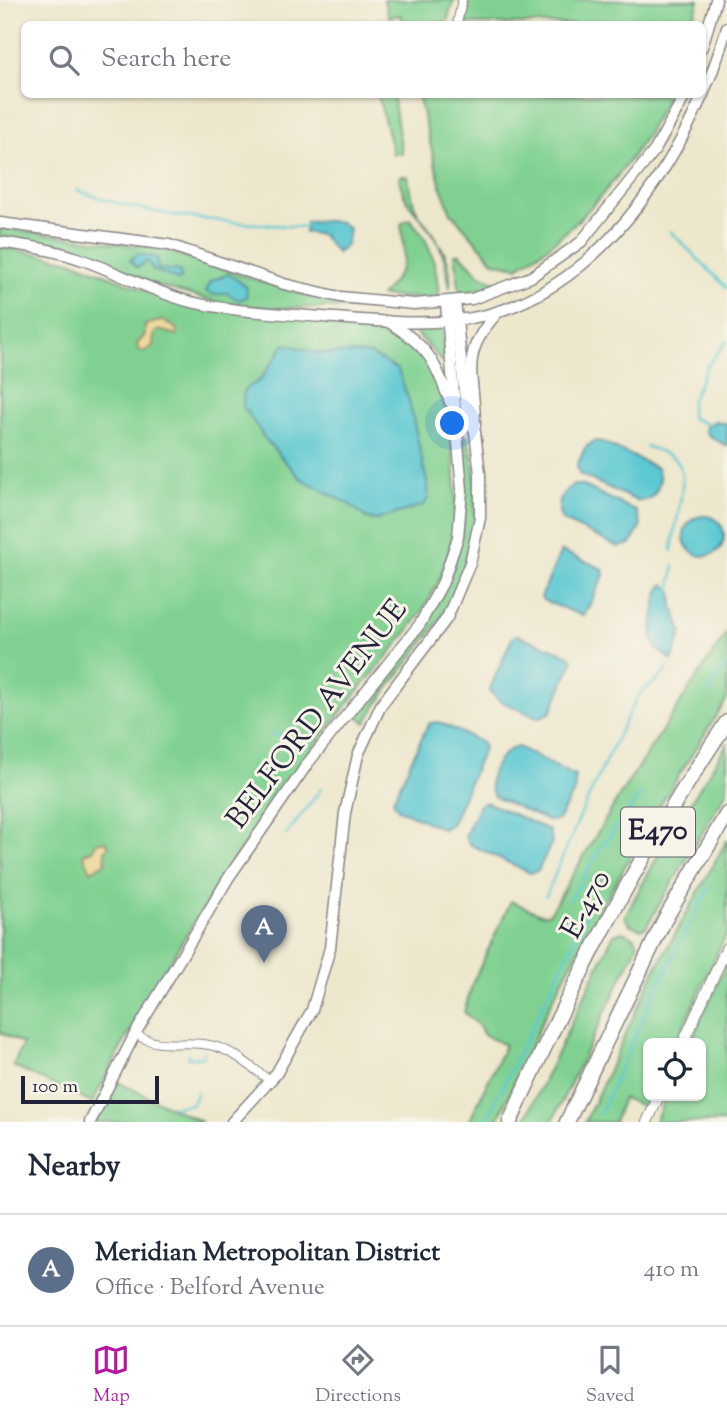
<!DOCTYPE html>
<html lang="en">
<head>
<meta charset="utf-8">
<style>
  body { margin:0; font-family:"Sorts Mill Goudy",serif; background:#f6f6f7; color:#1f2937 }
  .controls { position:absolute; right:21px; bottom:21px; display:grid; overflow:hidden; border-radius:10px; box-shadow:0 2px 5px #0004 }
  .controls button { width:63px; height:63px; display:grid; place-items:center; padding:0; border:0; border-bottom:2px solid #e0e1e3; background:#fff; color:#1f2937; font:35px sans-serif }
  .scale { position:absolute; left:21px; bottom:18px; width:138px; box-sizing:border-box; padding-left:7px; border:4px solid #22223b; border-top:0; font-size:19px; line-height:24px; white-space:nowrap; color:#22223b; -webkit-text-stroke:5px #f7f3e8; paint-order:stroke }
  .you { position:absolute; left:453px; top:424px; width:24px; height:24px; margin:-18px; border:5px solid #fff; border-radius:50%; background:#1a73e8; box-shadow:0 0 0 10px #1a73e833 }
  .badge { display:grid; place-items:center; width:46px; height:46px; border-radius:50%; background:#b5179e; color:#fff; font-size:23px; font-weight:700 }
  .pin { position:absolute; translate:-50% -58px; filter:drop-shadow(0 2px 4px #0008) }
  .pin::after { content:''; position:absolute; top:37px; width:24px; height:21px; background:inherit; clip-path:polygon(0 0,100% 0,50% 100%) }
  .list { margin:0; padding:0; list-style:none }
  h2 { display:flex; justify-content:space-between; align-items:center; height:91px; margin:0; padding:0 28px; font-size:30px }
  h2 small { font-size:23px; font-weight:400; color:#747a83 }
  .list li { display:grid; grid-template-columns:46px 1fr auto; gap:21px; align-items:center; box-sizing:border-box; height:112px; padding:0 28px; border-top:2px solid #e0e1e3 }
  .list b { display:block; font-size:26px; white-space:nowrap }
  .list p { margin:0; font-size:23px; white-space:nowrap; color:#747a83 }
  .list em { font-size:23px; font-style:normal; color:#747a83 }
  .icon { flex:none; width:38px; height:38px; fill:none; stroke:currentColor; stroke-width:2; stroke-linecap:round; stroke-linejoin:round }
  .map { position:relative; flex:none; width:727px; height:1122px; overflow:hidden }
  .search { position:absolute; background:#fff; box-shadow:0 2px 5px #0004; left:21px; right:21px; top:21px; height:77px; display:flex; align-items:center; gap:18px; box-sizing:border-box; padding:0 24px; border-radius:10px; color:#747a83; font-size:26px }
  .sheet { height:203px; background:#fff }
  nav { display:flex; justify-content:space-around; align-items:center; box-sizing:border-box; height:98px; border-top:2px solid #e0e1e3; background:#fff; font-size:19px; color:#747a83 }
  nav a { display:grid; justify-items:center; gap:4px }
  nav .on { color:#b5179e }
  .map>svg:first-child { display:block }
</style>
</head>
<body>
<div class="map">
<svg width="727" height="1122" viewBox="0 0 727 1122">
  <rect width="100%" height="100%" fill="#f7f3e8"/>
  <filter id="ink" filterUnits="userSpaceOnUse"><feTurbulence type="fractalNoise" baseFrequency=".0143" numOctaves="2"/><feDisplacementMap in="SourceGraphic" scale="14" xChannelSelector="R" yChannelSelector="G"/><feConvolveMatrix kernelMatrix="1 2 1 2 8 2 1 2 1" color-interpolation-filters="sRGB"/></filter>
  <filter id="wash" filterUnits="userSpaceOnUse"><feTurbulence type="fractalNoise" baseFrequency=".00686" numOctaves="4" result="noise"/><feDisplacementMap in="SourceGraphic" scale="28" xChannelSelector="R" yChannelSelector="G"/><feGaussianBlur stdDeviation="1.57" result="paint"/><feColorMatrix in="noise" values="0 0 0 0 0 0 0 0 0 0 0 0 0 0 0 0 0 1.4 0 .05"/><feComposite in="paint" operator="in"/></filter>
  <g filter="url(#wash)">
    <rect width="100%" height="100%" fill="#ede7cc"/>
    <g fill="#80d191" stroke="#517a66" stroke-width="2">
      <polygon points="384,0 454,0 447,21 440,24 403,24 401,15 389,17"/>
      <polygon points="469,0 699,0 692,24 467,24"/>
      <polygon points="378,95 393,95 402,154 393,154"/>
      <path d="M418,95v-1l250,1c-29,62 -90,139 -151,172l-23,-5 -43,-49 -10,-26z"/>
      <path d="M402,175l6,2c2,10 3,22 8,32 15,31 37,37 34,79 -4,-18 -5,-36 -16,-53 -16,-25 -27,-24 -35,-56z"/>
      <path d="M409,219c23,21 28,49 30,78l-3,2 -55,-3c26,-28 25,-35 20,-72z"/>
      <polygon points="0,228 162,249 297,293 353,304 352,308 273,308 217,302 158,286 78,252 0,236"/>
      <path d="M0,247l72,14 105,42 206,23c16,6 31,17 43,30 14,18 18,43 22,65 10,55 14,109 -10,161 -16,36 -43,65 -68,95 -23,27 -45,55 -66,83 -80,108 -151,224 -212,343l-79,-37 10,-22 -23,-12z"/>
      <polygon points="455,254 460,254 480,275 499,284 460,295"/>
      <polygon points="442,327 445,358 442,361 414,331"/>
      <path d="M467,436c19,60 5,133 -29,186 -23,35 -52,64 -72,101l-12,-10c84,-102 122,-137 108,-276z"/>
      <polygon points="727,632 727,699 657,810 596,917 548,1008 497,1122 469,1122 505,1045 484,1035 479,1026 464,1012 473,982 511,901 543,915 550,913 623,790"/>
      <polygon points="727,744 727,791 646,927 641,929 629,924 625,916 664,845"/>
      <polygon points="727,840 727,932 676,1043 648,1043 648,1096 652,1096 647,1108 623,1098 614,1122 585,1122 654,972"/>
      <polygon points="623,932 634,937 638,944 552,1122 524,1122 614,934"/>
      <polygon points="727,962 727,1122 655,1122 666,1096 701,1096 701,1043 690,1043"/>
      <polygon points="115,1081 202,1122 96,1122"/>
    </g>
    <g fill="#eeda9e" stroke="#887e6c" stroke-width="2">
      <polygon points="163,320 178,330 177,335 159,330 154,334 153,346 143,352 138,349 137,344 145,335 145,325"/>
      <polygon points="105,841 109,845 105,852 106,862 91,871 83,854 92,850 96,843"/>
    </g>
    <g fill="#5bc8d2" stroke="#3e7586" stroke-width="2">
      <polygon points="328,221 341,223 349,229 346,245 337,253 322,235 305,232 306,222"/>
      <polygon points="137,254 157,257 158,269 180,271 181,278 178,280 153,270 148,261 137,268 130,260"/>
      <polygon points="229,274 247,287 246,298 238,300 227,293 213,295 206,291 211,281"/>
      <polygon points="285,344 318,353 370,354 398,370 409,401 428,486 428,498 424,505 376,520 368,519 349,504 300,478 265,439 243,406 244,390 260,380"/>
      <polygon points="715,421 727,424 727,446 709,436 705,430 707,425"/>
      <path d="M594,441l9,1 54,26 3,11c-3,14 -9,24 -25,21l-56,-26 -2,-8 8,-18z"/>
      <path d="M574,485h8l54,26 5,14 -10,19 -13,3 -56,-27c-7,-13 -1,-29 12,-35z"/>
      <circle cx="704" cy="536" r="20"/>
      <polygon points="561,551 603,569 604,575 584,616 544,601 541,597"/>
      <path d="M664,584l8,7 1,16 9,25 -10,28c-6,-4 -14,-8 -17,-15 -6,-11 0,-53 9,-61z"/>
      <polygon points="517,635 569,655 573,661 551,712 539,718 500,701 489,691 512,638"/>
      <polygon points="439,722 481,742 484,748 452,823 443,829 398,809 393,800 425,731 430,723"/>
      <path d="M518,747l57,29v14l-17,30 -10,1 -53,-24c-14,-17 6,-48 23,-50z"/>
      <polygon points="486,802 549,830 552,842 538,871 530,873 469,844 465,836 479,805"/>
    </g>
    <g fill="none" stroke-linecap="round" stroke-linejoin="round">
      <g stroke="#5bc8d2" stroke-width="2.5">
        <path d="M77,190c73,28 153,33 231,37"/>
        <polyline points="670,231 727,288"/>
        <polyline points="710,425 691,418 691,402 707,366 727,341"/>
        <path d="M646,446c9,4 22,7 30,14 16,16 -4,71 -4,91"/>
        <polyline points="670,593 674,565"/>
        <polyline points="709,692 727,664"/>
        <polyline points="272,733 289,739 301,738 292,726"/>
        <polyline points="286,835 321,789"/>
        <path d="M546,896c28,-67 57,-134 91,-198 8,-13 23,-14 30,-30"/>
        <polyline points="570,900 600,849 642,793"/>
        <polyline points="189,1054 188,1058 202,1057 205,1051"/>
        <polyline points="173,1107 192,1104 197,1092"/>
        <polyline points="600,1114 656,989 709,888"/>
        <polyline points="485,1122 587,916"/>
      </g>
    </g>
  </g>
  <g filter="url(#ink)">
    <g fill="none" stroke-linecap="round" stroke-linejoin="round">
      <defs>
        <g id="minor">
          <polyline points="457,24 462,0"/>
          <path d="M135,1034c29,17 45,5 74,11 24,4 43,23 61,36"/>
        </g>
        <g id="tertiary">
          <polyline points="683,1043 727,947"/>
          <polyline points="647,1122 659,1096"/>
        </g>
        <g id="secondary">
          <polyline points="702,47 716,0"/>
          <polyline points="0,223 169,245 284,284 340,297 414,304 472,299 531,277 581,242 655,150 686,94"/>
          <path d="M0,242c28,4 56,8 83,18 36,13 70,32 108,42 43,10 87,11 131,15 54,4 111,11 164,-2 124,-32 208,-172 241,-288"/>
          <path d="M387,321c42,26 46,37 63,81"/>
          <path d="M475,426c0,-53 -18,-70 24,-115"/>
          <polyline points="90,1122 135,1034 229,877 308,763 420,624 443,582 458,537 462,490 446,303"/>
          <polyline points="232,1122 276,1074 312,1010 330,948 345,813 358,755 381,705 447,618 470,563 480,518 480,474 475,432 466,409 455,301"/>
        </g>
        <g id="motorway">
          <path d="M510,1122c62,-139 132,-274 217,-400"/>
          <polyline points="567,1122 665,919 727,814"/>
        </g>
      </defs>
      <use href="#minor" stroke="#888484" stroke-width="10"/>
      <use href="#tertiary" stroke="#888484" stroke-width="12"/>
      <use href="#secondary" stroke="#888484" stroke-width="13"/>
      <use href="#motorway" stroke="#888484" stroke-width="17"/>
      <use href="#minor" stroke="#fff" stroke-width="8"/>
      <use href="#tertiary" stroke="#fff" stroke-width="10"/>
      <use href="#secondary" stroke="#fff" stroke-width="10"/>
      <use href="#motorway" stroke="#fff" stroke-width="14"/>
    </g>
  </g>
  <g text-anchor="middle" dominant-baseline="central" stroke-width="6" stroke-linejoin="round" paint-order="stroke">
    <rect fill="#f7f3e8" stroke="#62616f" stroke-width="2" x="621" y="807.5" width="74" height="49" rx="5"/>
    <g font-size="28" font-weight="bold" fill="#22223b">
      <text x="658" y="832">E470</text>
    </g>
    <g font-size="30" fill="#22223b" stroke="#f7f3e8">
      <text transform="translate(318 715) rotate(-53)">BELFORD AVENUE</text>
      <text transform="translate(587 905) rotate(-62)">E-470</text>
    </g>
  </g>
</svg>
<div class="controls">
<button><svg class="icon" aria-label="locate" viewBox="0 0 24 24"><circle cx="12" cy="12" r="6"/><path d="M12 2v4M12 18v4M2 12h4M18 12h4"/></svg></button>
</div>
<div class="scale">100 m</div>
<div class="you"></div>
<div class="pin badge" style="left:264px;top:963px;background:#5c6f8a">A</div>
<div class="search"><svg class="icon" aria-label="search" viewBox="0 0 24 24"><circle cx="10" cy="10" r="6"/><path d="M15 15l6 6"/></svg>Search here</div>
</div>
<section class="sheet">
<h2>Nearby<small></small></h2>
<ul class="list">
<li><span class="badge" style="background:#5c6f8a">A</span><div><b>Meridian Metropolitan District</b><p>Office · Belford Avenue</p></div><em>410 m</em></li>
</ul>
</section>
<nav>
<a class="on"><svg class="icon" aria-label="map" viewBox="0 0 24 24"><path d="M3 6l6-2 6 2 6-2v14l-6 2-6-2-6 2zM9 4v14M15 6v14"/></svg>Map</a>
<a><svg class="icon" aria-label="directions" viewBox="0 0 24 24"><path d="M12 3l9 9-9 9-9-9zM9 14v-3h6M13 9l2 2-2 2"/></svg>Directions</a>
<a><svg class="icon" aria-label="saved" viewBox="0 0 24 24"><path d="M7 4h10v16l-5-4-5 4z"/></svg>Saved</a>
</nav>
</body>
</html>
